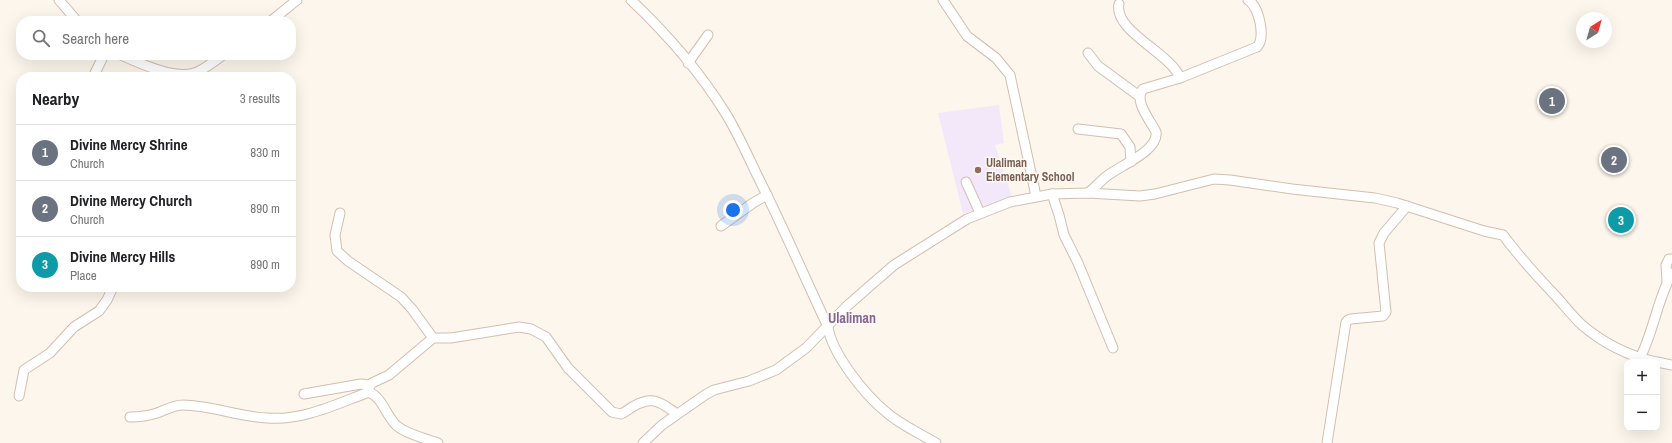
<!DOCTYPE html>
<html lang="en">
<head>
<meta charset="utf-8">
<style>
  body { margin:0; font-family:"Archivo Narrow",sans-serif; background:#f6f6f6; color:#202124 }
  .controls { position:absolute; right:12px; bottom:12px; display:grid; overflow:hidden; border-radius:8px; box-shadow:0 4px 16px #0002 }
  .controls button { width:36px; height:36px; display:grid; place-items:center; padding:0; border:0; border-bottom:1px solid #e0e0e0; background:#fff; color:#202124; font:20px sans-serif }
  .compass { position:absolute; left:1576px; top:12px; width:36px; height:36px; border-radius:50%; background:#fff; box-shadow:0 4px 16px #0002; rotate:37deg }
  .you { position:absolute; left:733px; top:210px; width:14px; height:14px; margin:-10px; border:3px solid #fff; border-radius:50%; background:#1a73e8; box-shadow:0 0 0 6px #1a73e833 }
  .badge { display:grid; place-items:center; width:26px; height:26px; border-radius:50%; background:#b45309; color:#fff; font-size:13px; font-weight:700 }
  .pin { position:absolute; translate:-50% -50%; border:2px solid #fff; box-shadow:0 1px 4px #0006 }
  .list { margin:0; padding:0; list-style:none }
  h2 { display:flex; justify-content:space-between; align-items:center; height:52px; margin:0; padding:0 16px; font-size:17px }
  h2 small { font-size:13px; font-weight:400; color:#757577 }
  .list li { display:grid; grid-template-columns:26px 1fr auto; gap:12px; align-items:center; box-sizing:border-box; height:56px; padding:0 16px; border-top:1px solid #e0e0e0 }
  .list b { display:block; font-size:15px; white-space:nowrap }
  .list p { margin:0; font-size:13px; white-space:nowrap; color:#757577 }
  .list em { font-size:13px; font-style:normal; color:#757577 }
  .icon { flex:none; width:22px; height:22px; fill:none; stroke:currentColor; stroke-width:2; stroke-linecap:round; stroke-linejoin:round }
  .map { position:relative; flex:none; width:1672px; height:443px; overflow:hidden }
  .search { position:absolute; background:#fff; box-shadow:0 4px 16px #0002; left:16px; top:16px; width:280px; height:44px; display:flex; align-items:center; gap:10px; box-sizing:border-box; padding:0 14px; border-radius:16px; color:#757577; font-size:15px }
  .panel { position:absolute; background:#fff; box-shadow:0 4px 16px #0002; left:16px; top:72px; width:280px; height:220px; border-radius:16px }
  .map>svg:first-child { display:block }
</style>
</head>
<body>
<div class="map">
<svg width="1672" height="443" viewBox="0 0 1672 443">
  <rect width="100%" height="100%" fill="#fdf6ec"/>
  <polygon fill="#f3e8fa" points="999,105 1004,143 995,145 1012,197 963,214 938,113"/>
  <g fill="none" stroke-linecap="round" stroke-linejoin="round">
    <defs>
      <g id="minor">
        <polyline points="59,0 77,21"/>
        <path d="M631,0c35,33 69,72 95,114 13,21 23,45 34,67 24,48 45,97 68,146 4,27 37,68 58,85 15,13 33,21 50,31"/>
        <polyline points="943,0 967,36 996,58 1010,75 1036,196"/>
        <path d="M1119,4c-6,27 53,50 61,74"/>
        <polyline points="271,21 297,0"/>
        <polyline points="1088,53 1098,66 1139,96"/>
        <path d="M121,55c18,8 56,26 76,17 9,-4 18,-11 26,-17"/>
        <polyline points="688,63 708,35"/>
        <polyline points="93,77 104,55"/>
        <polyline points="1078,129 1121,134 1130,147 1131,162"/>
        <polyline points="966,182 980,213"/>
        <path d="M1088,193c7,-5 12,-12 19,-17 12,-10 52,-25 49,-44 -5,-11 -23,-31 -13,-43l37,-11 77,-31c9,-9 2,-41 -9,-47"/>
        <polyline points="1052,194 1059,215 1064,235 1078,263 1113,348"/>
        <polyline points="340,213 335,235 337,251 348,261 401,297 412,309 433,338"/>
        <polyline points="721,226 753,203 767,195"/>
        <polyline points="1667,282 1666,265 1669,259 1672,259"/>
        <path d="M1640,358c14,-27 17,-58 32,-85"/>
        <polyline points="1657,362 1672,365"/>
        <path d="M369,392l-1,-3 4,-6 17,-8 44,-37h18l68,-11 12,2 15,8 22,31 44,44 9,2c5,-2 9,-6 13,-8 20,-11 27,-3 43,8"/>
        <polyline points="304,394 361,384 369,385"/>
        <polyline points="19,396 24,370 50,353 74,327 99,311 107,300 113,287"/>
        <path d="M130,417c10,0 18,-1 27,-4 8,-3 17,-8 26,-8 28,0 55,12 84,13 36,3 69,-14 102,-26 14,6 17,24 28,34 11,9 28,12 41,17"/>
        <path d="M643,443l19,-18 43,-30 9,-5 35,-9 27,-11 30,-22 41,-42 47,-41 73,-46 43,-17 42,-8 36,-1 52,3 15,-2 59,-15 16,1 62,9 83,9 22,5 87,28 19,4c15,20 31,38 48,56 11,11 20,24 31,34 21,18 47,31 74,37"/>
        <polyline points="1327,443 1346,322 1348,320 1351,319 1383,316 1386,312 1379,243 1384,233 1407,206"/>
      </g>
    </defs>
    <use href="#minor" stroke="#d1beb0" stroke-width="11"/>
    <use href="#minor" stroke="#fff" stroke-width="9"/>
  </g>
  <circle fill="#8d6e63" stroke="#fffaf3" stroke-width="1.5" cx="978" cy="170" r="4"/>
  <g text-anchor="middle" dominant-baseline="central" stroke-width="3" stroke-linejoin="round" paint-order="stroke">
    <g font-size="12" font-weight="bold" fill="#785e54" stroke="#fffaf3" text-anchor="start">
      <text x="986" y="163">Ulaliman<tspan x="986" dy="14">Elementary School</tspan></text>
    </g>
    <g font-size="14" font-weight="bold" fill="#846695" stroke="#fffaf3">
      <text x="852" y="318">Ulaliman</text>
    </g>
  </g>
</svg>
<div class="controls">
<button>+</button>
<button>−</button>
</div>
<svg class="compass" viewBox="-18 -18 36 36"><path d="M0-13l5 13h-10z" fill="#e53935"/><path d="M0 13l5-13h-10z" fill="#757577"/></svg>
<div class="you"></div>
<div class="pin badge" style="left:1552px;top:101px;background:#6b7280">1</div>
<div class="pin badge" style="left:1614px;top:160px;background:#6b7280">2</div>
<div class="pin badge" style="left:1621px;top:220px;background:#0f9aa8">3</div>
<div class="search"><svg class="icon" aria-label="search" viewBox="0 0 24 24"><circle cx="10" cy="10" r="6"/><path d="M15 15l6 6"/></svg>Search here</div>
<section class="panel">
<h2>Nearby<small>3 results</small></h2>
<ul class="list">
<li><span class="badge" style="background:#6b7280">1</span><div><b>Divine Mercy Shrine</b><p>Church</p></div><em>830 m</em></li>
<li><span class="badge" style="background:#6b7280">2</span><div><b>Divine Mercy Church</b><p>Church</p></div><em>890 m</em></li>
<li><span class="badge" style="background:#0f9aa8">3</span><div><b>Divine Mercy Hills</b><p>Place</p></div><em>890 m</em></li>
</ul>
</section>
</div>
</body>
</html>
